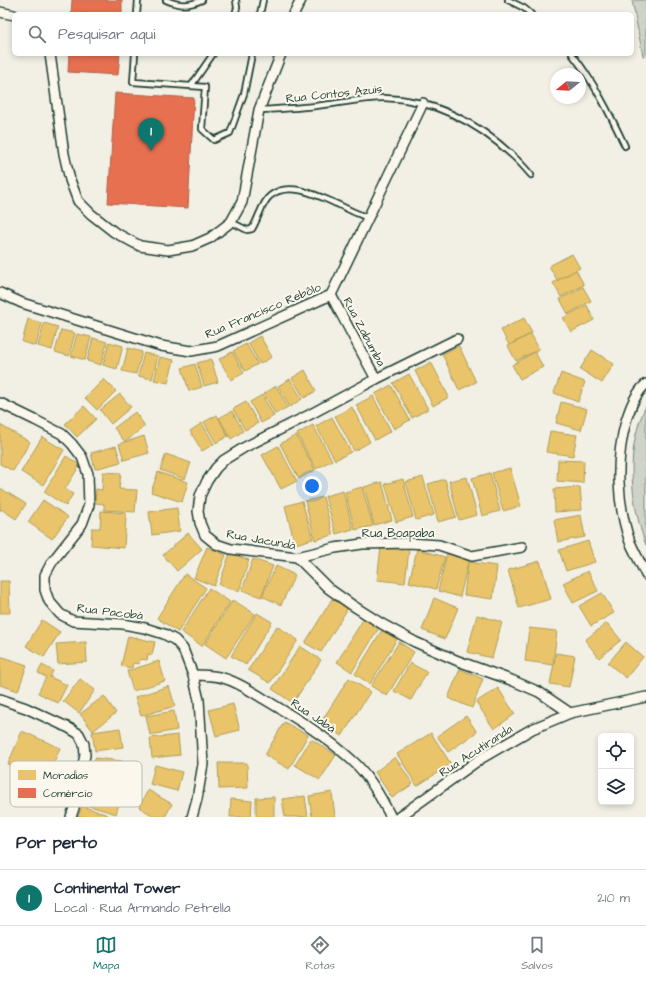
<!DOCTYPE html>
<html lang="pt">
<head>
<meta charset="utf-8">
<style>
  body { margin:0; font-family:"Architects Daughter",sans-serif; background:#f6f6f7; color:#1f2937 }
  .controls { position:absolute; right:12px; bottom:12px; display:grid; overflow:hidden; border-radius:6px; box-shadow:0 2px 6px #0003 }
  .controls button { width:36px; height:36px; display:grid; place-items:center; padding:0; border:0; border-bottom:1px solid #e0e1e3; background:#fff; color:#1f2937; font:20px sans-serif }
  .compass { position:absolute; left:550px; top:68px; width:36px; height:36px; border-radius:50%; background:#fff; box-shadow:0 2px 6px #0003; rotate:252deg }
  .you { position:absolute; left:312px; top:486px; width:14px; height:14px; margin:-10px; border:3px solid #fff; border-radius:50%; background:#1a73e8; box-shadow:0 0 0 6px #1a73e833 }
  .badge { display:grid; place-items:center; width:26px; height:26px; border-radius:50%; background:#0f766e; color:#fff; font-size:13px; font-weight:700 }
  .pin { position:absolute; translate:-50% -33px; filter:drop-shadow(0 1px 2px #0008) }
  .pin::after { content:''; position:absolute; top:21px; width:14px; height:12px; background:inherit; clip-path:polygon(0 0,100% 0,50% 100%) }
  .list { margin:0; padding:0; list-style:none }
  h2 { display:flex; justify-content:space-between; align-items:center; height:52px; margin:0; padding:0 16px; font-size:17px }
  h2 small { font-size:13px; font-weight:400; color:#747a83 }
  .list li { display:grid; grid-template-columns:26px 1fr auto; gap:12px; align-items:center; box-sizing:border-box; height:56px; padding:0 16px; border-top:1px solid #e0e1e3 }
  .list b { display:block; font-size:15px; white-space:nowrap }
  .list p { margin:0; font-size:13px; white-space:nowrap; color:#747a83 }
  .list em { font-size:13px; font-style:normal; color:#747a83 }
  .icon { flex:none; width:22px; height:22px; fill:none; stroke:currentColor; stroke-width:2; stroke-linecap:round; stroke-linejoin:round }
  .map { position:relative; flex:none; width:646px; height:817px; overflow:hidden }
  .search { position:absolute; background:#fff; box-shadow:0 2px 6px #0003; left:12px; right:12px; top:12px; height:44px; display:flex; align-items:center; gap:10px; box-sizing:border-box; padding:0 14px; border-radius:6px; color:#747a83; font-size:15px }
  .sheet { height:108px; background:#fff }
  nav { display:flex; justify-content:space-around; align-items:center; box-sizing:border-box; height:56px; border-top:1px solid #e0e1e3; background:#fff; font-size:11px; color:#747a83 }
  nav a { display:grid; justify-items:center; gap:2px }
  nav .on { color:#0f766e }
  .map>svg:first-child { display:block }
</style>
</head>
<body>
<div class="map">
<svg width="646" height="817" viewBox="0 0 646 817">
  <rect width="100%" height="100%" fill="#f2f0e5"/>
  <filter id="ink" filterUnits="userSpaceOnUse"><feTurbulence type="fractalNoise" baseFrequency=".025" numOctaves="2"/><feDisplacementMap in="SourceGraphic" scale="8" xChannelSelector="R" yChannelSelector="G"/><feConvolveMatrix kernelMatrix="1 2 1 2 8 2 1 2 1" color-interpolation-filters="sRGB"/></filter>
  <g filter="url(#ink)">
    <g fill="#cfd2c8" stroke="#77887e">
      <polygon points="632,0 646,0 646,56 643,56"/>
      <path d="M646,406v139c-16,-43 -21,-97 0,-139z"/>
    </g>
    <g fill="#e9c46a" stroke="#ac9c5a">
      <polygon points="572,254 580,268 557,280 549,266"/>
      <polygon points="576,270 584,285 561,297 553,283"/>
      <polygon points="583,287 591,301 568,314 560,299"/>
      <polygon points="587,305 594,320 571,332 563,318"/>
      <polygon points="524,318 532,333 509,345 501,330"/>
      <polygon points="28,319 42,323 36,346 22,342"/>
      <polygon points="44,323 58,327 52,350 38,346"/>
      <polygon points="61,330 75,333 69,356 55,352"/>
      <polygon points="77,334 91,337 85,360 71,356"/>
      <polygon points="531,334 539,349 516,361 508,346"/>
      <polygon points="260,336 272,357 260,364 248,343"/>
      <polygon points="93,338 107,342 101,365 87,361"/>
      <polygon points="109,342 123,346 117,369 103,365"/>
      <polygon points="246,344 258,364 245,371 233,351"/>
      <polygon points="459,346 476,382 459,390 442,354"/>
      <polygon points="128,348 142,352 136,374 122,371"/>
      <polygon points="592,350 614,364 602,383 580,369"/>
      <polygon points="232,352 244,373 231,380 219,359"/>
      <polygon points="535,352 543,367 520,379 512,365"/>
      <polygon points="144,353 158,356 152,379 138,376"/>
      <polygon points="160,357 174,360 168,383 154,380"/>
      <polygon points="211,359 218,382 204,386 197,363"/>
      <polygon points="431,362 449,397 433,406 415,371"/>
      <polygon points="195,364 202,387 189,391 182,368"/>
      <polygon points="305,370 316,391 304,398 292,378"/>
      <polygon points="561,373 585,382 578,402 554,393"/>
      <polygon points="409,374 428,409 412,418 393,383"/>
      <polygon points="104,379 116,391 97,410 85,398"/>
      <polygon points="290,379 302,399 290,407 278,386"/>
      <polygon points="391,385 410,420 394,429 375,394"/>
      <polygon points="276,386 288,407 275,414 264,394"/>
      <polygon points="120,394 131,407 111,424 100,410"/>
      <polygon points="262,395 274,416 261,423 250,402"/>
      <polygon points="373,396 391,431 375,440 356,405"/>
      <polygon points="246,402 258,423 245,430 233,409"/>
      <polygon points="561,402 587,409 581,430 556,423"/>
      <polygon points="84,406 96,419 77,437 65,424"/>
      <polygon points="352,407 370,442 354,451 335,416"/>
      <polygon points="232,411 243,431 231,439 219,418"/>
      <polygon points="135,412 145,426 125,442 114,428"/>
      <polygon points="217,415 228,436 216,443 204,422"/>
      <polygon points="332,417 351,452 335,460 316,426"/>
      <polygon points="202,423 214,444 202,451 190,431"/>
      <polygon points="0,425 30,442 13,471 0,464"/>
      <polygon points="313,425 332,460 316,469 297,434"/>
      <polygon points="550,431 577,435 573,456 546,452"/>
      <polygon points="296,435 315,470 299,479 280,444"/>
      <polygon points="144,436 149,453 124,460 119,444"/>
      <polygon points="42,437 64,450 43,485 21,472"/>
      <polygon points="116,446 121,462 95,469 91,453"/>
      <polygon points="278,446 297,481 281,489 262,455"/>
      <polygon points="166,454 191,463 185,479 160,470"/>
      <polygon points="66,456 80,465 65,489 73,494 66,506 44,492"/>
      <polygon points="558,460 584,461 583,483 557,481"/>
      <polygon points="510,468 521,506 503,511 492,473"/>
      <polygon points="103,472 121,473 119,489 137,490 135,512 104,510 104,504 95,503 96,489 102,490"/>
      <polygon points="158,472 188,482 182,502 151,492"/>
      <polygon points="490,473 500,511 482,516 472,478"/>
      <polygon points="423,477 434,515 416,520 406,482"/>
      <polygon points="467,477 477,515 459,520 449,481"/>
      <polygon points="403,479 413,517 396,522 385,484"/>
      <polygon points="445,479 456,517 438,522 428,484"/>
      <polygon points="382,482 392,520 374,525 364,487"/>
      <polygon points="362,487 373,526 355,530 345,492"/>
      <polygon points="580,487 582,510 555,512 554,489"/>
      <polygon points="0,488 26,504 16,519 1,509 0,511"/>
      <polygon points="343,491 353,529 336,534 325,496"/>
      <polygon points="323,497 333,535 315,540 305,501"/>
      <polygon points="43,500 68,517 52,539 28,522"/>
      <polygon points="302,501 313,539 295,544 285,506"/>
      <polygon points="177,508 180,531 152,535 149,512"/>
      <polygon points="101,511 126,513 126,517 124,548 91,545 92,528 100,528"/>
      <polygon points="581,515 585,537 558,542 554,520"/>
      <polygon points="188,533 202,549 177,571 163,555"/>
      <polygon points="588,541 595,562 566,571 559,550"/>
      <polygon points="207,547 226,555 214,586 194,578"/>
      <polygon points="381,547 409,550 405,583 377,580"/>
      <polygon points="417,549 445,557 436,589 409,582"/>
      <polygon points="230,553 249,560 239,591 219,585"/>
      <polygon points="447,553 469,558 460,597 438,591"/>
      <polygon points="253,559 273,566 261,597 242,590"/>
      <polygon points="540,561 551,599 519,608 508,570"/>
      <polygon points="468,562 497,566 493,599 464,595"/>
      <polygon points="276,566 295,575 281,605 262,596"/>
      <polygon points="588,571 598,591 573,603 563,583"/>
      <polygon points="185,574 206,588 178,632 157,618"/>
      <polygon points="0,581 9,581 10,613 0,613"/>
      <polygon points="209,588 230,602 202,646 181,632"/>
      <polygon points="602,593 614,613 591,626 579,606"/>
      <polygon points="434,598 458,608 445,639 422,630"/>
      <polygon points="332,599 348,608 321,652 305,643"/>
      <polygon points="233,600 255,614 226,658 205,644"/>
      <polygon points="257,613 272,622 246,665 231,656"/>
      <polygon points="477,615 502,622 492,658 467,652"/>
      <polygon points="364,618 379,628 352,672 337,662"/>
      <polygon points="42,620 60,632 44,657 26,646"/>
      <polygon points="607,623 621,640 599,658 585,640"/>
      <polygon points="277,626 298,640 270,683 248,670"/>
      <polygon points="529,628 557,631 553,665 525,661"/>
      <polygon points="382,630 397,639 370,684 355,674"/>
      <polygon points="128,636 155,642 152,655 148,654 147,660 140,659 139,664 133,663 132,668 121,666"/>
      <polygon points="86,642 87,662 58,664 56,644"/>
      <polygon points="399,642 414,652 387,696 371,686"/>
      <polygon points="626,642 643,657 626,678 608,663"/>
      <polygon points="300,646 321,660 293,703 272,689"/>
      <polygon points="556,653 575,656 569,687 550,684"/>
      <polygon points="0,656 27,665 18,691 0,685"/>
      <polygon points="159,661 165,681 133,691 127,671"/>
      <polygon points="410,663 427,672 411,700 394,691"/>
      <polygon points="42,665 53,671 50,677 67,685 58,703 38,693 46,677 38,673"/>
      <polygon points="460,669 483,679 472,708 448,698"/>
      <polygon points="349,678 370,692 342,736 321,722"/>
      <polygon points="80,679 95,690 79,713 63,701"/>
      <polygon points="169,686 175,706 141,716 135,697"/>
      <polygon points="498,688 515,714 494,729 476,702"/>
      <polygon points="104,696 116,713 93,731 80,714"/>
      <polygon points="233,704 240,730 216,736 209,710"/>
      <polygon points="174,711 177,730 150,735 146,716"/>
      <polygon points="466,716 477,732 448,752 437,736"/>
      <polygon points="284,722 308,735 289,769 265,755"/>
      <polygon points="120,728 123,747 95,751 92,732"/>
      <polygon points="22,731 60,748 46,781 8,764"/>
      <polygon points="431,733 451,764 417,786 397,754"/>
      <polygon points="178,735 180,755 152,758 150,738"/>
      <polygon points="311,739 336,755 320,780 295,765"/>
      <polygon points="395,757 413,784 392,798 375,772"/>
      <polygon points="95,758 122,761 120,781 93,777"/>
      <polygon points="218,763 247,763 248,788 219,789"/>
      <polygon points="155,765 182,772 177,791 150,784"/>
      <polygon points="90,781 123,791 116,814 83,804"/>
      <polygon points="148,790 172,804 165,817 155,817 139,807"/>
      <polygon points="332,792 335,817 312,817 309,796"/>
      <polygon points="305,796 308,817 285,817 282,799"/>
      <polygon points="274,797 274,817 256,817 256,798"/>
      <polygon points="231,799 252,801 251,817 230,817"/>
      <polygon points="82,806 108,815 108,817 78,817"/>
    </g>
    <g fill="#e76f51" stroke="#ab6048">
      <polygon points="72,0 122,0 122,14 71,14"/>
      <polygon points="69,54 120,54 118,75 68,72"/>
      <polygon points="115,93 194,98 188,208 108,203"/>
    </g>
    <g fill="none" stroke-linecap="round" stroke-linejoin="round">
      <defs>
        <g id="lane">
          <path d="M166,0c14,6 22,6 36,0"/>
          <polyline points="508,0 524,8 531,14"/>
          <polyline points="137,14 138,0"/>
          <polyline points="235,14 237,8 236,0"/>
          <polyline points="260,14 263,0"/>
          <polyline points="135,54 133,82 191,86 213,54"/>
          <path d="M572,54c22,28 38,60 53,92"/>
          <polyline points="191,86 205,87 202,129 214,140 230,133 244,94 252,54"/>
          <path d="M259,110c21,-1 43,-2 64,-5 20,-2 40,-7 61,-7 48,1 93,24 128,57 7,6 13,13 19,20"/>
          <path d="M231,222l16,8 5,-1c6,-9 10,-27 18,-33 18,-16 49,0 67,8 10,5 21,10 31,14"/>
        </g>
        <g id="street">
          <polyline points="0,12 14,15"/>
          <polyline points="294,14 301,0"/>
          <polyline points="50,54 64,154 70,180 78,201 91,214 114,232 140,246 168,250 192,246 210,238 231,222 242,202 259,110 281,54"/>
          <polyline points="0,293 22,303 161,346 191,351 218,346 331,295 368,218 423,103"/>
          <polyline points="331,295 376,379"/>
          <polyline points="457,339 376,379 309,415 245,447 224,460 216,468 207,481 200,496 198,511 200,523 205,535 216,544 231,549 297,557 328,588 352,605 382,624 415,642 458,661 511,680 539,692 570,713"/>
          <path d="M646,384c-11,10 -16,24 -20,37 -11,40 -9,83 4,121 5,11 11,22 16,33"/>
          <polyline points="0,403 35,420 62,434 72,444 82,457 88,474 89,505 82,524 52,562 45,575 45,590 49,601 60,614 73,621 123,624 145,628 164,634 175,640 183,649 193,675 199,700 203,764 197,799 192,817"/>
          <polyline points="297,557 335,548 362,544 409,543 439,545 472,556 522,547"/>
          <path d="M193,675c11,0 20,0 30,3 15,4 28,13 41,21 32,19 65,39 92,65 15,15 25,34 35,53"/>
          <polyline points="0,699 26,708 69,728 79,734 84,744 85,755 80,779 74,808 71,817"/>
          <polyline points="399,817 480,759 532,729 570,713 646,697"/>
        </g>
      </defs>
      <use href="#lane" stroke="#1f3d34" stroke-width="8"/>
      <use href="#street" stroke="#1f3d34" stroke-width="12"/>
      <use href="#lane" stroke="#fbf7ec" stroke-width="4.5"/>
      <use href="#street" stroke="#fbf7ec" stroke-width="9"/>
    </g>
  </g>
  <g text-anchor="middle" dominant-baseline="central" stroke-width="4" stroke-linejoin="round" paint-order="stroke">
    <g font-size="12" fill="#1f3d34" stroke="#fbf7ec">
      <text transform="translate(334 94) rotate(-6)">Rua Contos Azuis</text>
      <text transform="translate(263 311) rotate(-23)">Rua Francisco Rebôlo</text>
      <text transform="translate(364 332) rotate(62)">Rua Zabumba</text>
      <text x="398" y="533">Rua Boapaba</text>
      <text transform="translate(261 540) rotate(10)">Rua Jacundá</text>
      <text transform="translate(110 612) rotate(7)">Rua Pacobá</text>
      <text transform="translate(313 716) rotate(34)">Rua Jabá</text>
      <text transform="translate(476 751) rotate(-33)">Rua Acutiranda</text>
    </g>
  </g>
  <rect x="10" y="761" width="132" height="46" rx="6" fill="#fbf7ec" stroke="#b9bfb5" stroke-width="1"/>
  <rect x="18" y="770" width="18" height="10" fill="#e9c46a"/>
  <rect x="18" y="788" width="18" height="10" fill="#e76f51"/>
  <g font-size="11" fill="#1f3d34">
    <text x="43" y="779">Moradias</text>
    <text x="43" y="797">Comércio</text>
  </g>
</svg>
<div class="controls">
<button><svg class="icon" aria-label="locate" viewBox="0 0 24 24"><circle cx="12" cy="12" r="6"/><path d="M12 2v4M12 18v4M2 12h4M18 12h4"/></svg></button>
<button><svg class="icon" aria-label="layers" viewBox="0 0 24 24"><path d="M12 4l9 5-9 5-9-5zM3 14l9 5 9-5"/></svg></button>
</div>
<svg class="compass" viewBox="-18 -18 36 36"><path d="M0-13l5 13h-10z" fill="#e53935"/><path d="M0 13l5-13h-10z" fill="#747a83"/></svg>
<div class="you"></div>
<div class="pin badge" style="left:151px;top:151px">1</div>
<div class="search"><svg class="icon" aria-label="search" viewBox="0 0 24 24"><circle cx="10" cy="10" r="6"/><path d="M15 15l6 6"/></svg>Pesquisar aqui</div>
</div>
<section class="sheet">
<h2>Por perto<small></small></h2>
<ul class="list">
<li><span class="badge">1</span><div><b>Continental Tower</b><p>Local · Rua Armando Petrella</p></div><em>210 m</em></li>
</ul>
</section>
<nav>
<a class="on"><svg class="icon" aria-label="map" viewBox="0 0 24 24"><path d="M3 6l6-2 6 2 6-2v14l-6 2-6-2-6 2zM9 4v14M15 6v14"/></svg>Mapa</a>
<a><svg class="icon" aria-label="directions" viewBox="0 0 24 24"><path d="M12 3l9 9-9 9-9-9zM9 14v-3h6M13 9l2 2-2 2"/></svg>Rotas</a>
<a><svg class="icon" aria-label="saved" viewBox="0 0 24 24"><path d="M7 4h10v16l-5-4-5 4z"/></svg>Salvos</a>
</nav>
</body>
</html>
